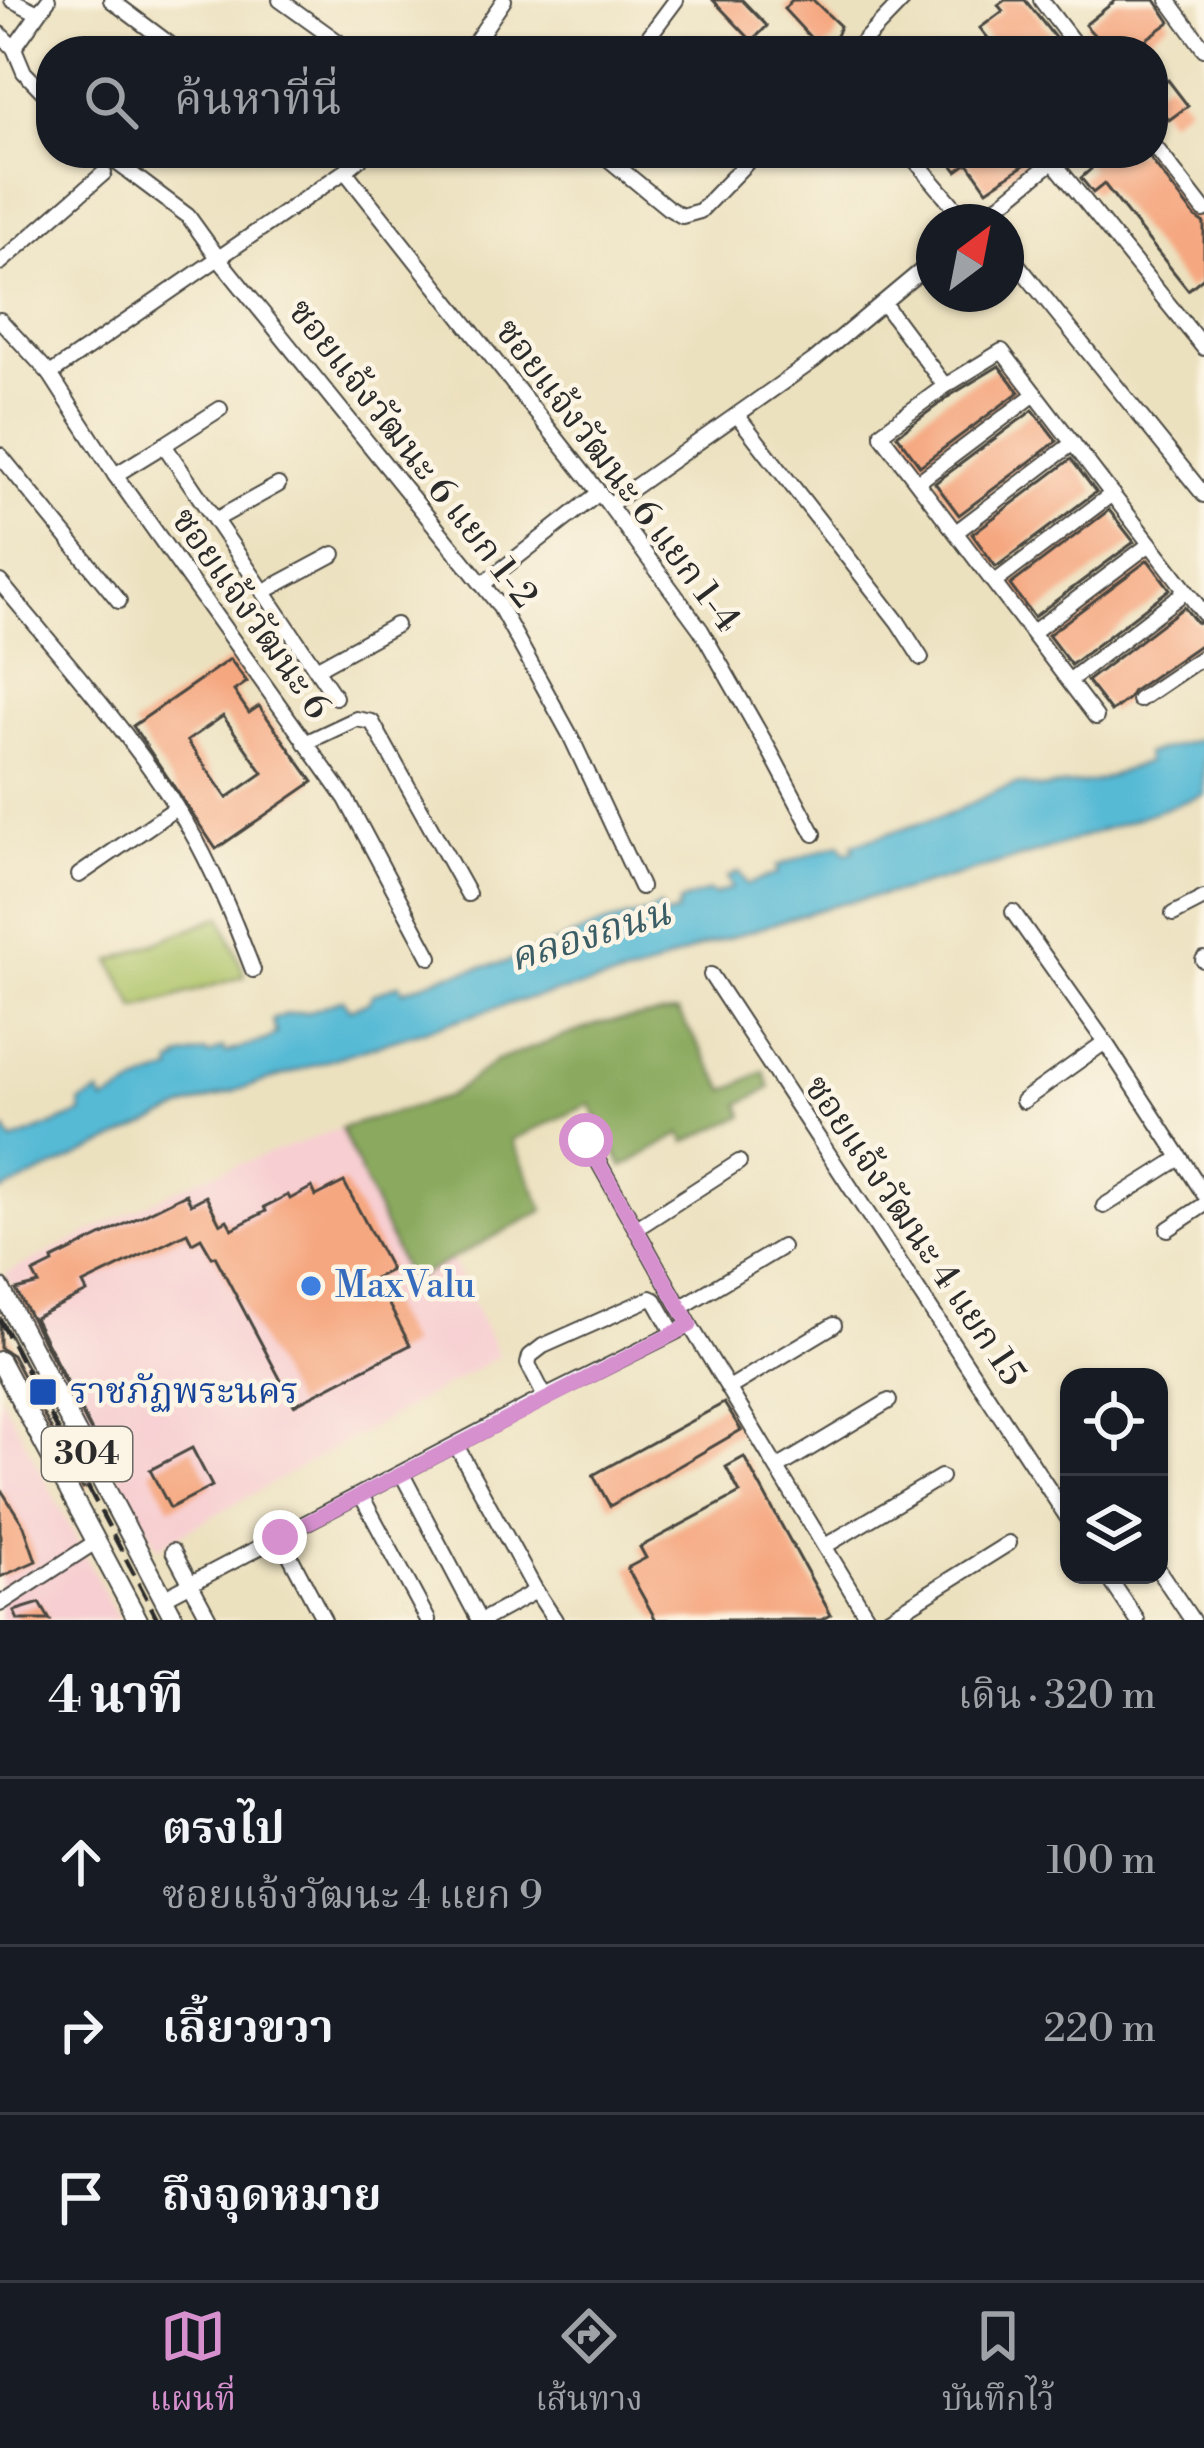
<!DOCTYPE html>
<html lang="th">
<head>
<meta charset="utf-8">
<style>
  body { margin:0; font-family:"Libre Bodoni","Noto Serif Thai",serif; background:#20242c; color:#f1f3f6 }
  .controls { position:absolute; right:36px; bottom:36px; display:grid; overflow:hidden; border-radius:24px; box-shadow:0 3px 9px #0004 }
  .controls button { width:108px; height:108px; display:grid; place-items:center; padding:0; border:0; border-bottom:3px solid #363941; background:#171b24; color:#f1f3f6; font:60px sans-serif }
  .compass { position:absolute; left:916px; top:204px; width:108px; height:108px; border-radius:50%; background:#171b24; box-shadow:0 3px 9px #0004; rotate:32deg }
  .stop { position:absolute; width:36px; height:36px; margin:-27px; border:9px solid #d690ce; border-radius:50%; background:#fff }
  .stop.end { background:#d690ce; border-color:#fff; box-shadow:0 3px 12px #0008 }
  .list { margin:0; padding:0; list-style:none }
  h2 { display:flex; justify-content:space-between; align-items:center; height:156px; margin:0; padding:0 48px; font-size:51px }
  h2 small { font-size:39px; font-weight:400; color:#9ea1a6 }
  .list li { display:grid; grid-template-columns:78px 1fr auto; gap:36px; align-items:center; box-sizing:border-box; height:168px; padding:0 48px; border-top:3px solid #363941 }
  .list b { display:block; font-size:45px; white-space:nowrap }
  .list p { margin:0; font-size:39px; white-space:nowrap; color:#9ea1a6 }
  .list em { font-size:39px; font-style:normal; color:#9ea1a6 }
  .icon { flex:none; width:66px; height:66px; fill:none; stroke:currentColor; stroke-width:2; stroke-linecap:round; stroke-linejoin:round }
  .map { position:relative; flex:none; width:1204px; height:1620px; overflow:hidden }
  .search { position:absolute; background:#171b24; box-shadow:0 3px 9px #0004; left:36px; right:36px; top:36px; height:132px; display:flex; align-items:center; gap:30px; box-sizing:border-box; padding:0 42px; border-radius:48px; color:#9ea1a6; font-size:45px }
  .sheet { height:660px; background:#171b24 }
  nav { display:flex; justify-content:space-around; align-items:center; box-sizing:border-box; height:168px; border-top:3px solid #363941; background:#171b24; font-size:33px; color:#9ea1a6 }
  nav a { display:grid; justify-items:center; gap:6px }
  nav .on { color:#d690ce }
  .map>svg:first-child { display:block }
</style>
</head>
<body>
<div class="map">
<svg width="1204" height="1620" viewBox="0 0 1204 1620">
  <rect width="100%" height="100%" fill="#fcf5e5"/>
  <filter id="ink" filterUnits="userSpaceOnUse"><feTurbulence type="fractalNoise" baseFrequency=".00833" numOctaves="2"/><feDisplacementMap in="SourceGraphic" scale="24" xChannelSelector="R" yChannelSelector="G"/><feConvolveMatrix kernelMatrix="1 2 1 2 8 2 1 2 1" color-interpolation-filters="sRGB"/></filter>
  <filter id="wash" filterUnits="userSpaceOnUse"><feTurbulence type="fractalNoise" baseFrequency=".004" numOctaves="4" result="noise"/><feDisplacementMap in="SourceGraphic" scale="48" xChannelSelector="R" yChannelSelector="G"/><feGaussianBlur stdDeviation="2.7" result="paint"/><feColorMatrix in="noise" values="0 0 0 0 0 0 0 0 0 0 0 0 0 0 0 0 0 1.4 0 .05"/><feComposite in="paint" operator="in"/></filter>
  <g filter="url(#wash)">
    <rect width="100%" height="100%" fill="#ece1bf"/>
    <g fill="#f7cfd2">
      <polygon points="341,1128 409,1282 452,1260 499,1356 158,1547 5,1274 200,1178"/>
      <polygon points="0,1394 119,1620 0,1620"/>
    </g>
    <polygon fill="#afc56a" stroke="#6d784a" stroke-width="3" points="221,916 245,976 136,1009 111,961"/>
    <polygon fill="#8baa5e" stroke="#5b6a44" stroke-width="3" points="678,1012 726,1090 764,1071 770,1088 740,1104 744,1116 686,1142 681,1134 623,1167 590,1104 512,1140 544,1210 409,1282 341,1128 448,1097 496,1061 601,1023"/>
    <polygon fill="#57bad5" stroke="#417280" stroke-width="3" points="1204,738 1204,795 1036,853 899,892 840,903 699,947 636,974 515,1002 342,1056 189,1106 0,1192 0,1132 6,1130 12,1141 82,1113 80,1103 99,1093 104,1102 149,1079 173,1071 172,1064 179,1061 179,1058 206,1052 208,1055 223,1048 225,1053 266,1040 276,1034 272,1020 287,1014 308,1012 343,999 349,1009 369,1002 372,995 400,984 403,991 446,975 507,962 606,923 648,913 660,906 664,917 677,912 680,902 709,891 714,895 732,888 727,878 739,872 747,885 778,873 777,866 840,844 845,853 854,850 853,844 945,816 997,791 1018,784 1040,788 1094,782 1147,762 1145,754"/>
    <g id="blocks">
      <g fill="#f5a780" fill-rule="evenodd">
        <polygon points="713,0 742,0 767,26 752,41"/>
        <polygon points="792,0 813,0 840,26 834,41 822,50 784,9"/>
        <polygon points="1005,0 1025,0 1060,44 1051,51 998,51 980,28 1003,11 998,5"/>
        <polygon points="1116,0 1155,0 1170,22 1130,51 1109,51 1085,25"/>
        <polygon points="1168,80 1188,106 1169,120 1158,106 1153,110 1153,91"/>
        <polygon points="943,153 1035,153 1036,157 987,190 968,163 957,171"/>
        <polygon points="1089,153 1146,153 1195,217 1204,223 1204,277 1188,290 1104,184 1093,193 1081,178 1091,169 1082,158"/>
        <polygon points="999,366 1019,392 920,466 897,435 951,395"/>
        <polygon points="1033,410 1057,441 959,515 935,483"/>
        <polygon points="1071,459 1096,492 996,567 972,534"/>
        <polygon points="1109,510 1134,542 1034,617 1010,585"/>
        <polygon points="1148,560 1170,589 1071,665 1048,635"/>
        <polygon points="1184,607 1196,622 1204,625 1204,642 1133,691 1128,699 1111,712 1087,681"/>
        <path d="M230,659l17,23 -13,9 15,22 10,-7 54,76 -97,67 -83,-123zM223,716l40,57 -36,25 -40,-57z"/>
        <polygon points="344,1182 391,1270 375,1278 410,1345 294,1405 215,1256 212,1257 201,1238 192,1243 187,1233 83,1284 87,1292 34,1318 112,1471 16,1290 39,1284 33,1273 53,1263 52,1260 186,1194 191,1204 206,1196 220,1224 227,1220 232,1229 266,1211 264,1207 288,1195 290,1199 312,1187 316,1196"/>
        <polygon points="0,1317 89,1487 83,1489 12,1355 0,1348"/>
        <polygon points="724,1403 741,1430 610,1506 593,1475"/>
        <polygon points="192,1448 212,1486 170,1508 150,1470"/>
        <polygon points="744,1457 831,1615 822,1620 656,1620 627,1568 646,1558 640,1547 740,1493 726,1467"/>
        <polygon points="0,1488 24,1526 36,1561 0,1577"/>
        <polygon points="40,1603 50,1620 18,1620 14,1611"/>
      </g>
    </g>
  </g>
  <g filter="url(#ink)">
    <use href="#blocks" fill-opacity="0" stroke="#484641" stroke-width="3"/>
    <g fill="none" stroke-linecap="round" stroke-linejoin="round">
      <defs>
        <g id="minor">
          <polyline points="12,0 38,13"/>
          <polyline points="48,0 14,48 24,72 51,100"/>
          <polyline points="111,0 179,51"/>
          <polyline points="280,0 344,46"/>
          <polyline points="1041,0 1080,51"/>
          <polyline points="1168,0 1204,49"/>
          <polyline points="0,34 14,48"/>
          <polyline points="963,50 963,51"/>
          <polyline points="469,51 504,0"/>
          <polyline points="638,51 676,0"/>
          <polyline points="854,51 903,0"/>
          <polyline points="1153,144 1204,210"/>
          <polyline points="104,153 188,216 219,259 498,604 570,735 641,887"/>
          <polyline points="601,153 668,208 682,216 700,211 756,153"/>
          <polyline points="909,153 967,222"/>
          <polyline points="1046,153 1204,348"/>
          <polyline points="345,171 609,505 701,630 771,753 814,834"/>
          <polyline points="979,222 1063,153"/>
          <polyline points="1006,250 1204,495"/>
          <polyline points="0,263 104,173"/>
          <polyline points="883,303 945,386"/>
          <polyline points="0,320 50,374 115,475 346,799 430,957"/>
          <polyline points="50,374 345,171 367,153"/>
          <polyline points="737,415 898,622 921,658"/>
          <polyline points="164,445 220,409"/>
          <polyline points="0,455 119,601"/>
          <polyline points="115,475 164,445 335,697"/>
          <polyline points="918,482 1035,394"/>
          <polyline points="609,505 813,361 934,260"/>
          <polyline points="215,520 278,485"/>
          <polyline points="956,532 1073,443"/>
          <path d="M0,582c68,83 144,165 197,260 22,41 39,84 56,128"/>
          <polyline points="995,582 1112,494"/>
          <polyline points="483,584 599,493"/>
          <polyline points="263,592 334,554"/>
          <polyline points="1033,632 1150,544"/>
          <polyline points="316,669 396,625"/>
          <polyline points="1070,680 1186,591"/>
          <polyline points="1139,700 1204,656"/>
          <polyline points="1096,717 882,436 882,432 945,386 1002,351 1204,614"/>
          <polyline points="305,743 356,719 372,722 468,894"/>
          <polyline points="79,875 176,808"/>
          <polyline points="1013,912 1105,1042 1204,1194"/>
          <polyline points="1173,914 1204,898"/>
          <polyline points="1203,960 1204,959"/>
          <polyline points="711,975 1069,1520"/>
          <polyline points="1023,1101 1105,1042"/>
          <polyline points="586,1140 690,1325 869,1620"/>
          <polyline points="1104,1206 1180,1158"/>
          <polyline points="637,1228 739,1162"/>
          <polyline points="1168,1229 1204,1205"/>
          <polyline points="680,1308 782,1247"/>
          <polyline points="729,1388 834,1325"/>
          <polyline points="545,1397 528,1364 530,1356 543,1346 651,1298 655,1300 673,1332"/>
          <polyline points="456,1445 536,1591 555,1620"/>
          <polyline points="777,1468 889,1401"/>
          <polyline points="402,1474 479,1620"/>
          <polyline points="361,1495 428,1620"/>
          <polyline points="280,1537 324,1620"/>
          <polyline points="825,1546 941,1477"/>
          <polyline points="173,1551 210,1620"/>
          <polyline points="1159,1571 1192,1620"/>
          <polyline points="1107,1575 1137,1620"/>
          <polyline points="163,1598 545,1397 690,1325"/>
          <polyline points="0,1604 97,1541"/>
          <polyline points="483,1620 536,1591"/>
          <polyline points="886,1620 1009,1543"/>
        </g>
        <g id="major">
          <polyline points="0,1288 175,1620"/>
          <polyline points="0,1361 138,1620"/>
        </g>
      </defs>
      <use href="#minor" stroke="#484641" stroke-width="18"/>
      <use href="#major" stroke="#484641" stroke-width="22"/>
      <use href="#minor" stroke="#fff" stroke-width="14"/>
      <use href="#major" stroke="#fff" stroke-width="18"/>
      <polyline stroke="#2b2b2b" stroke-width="4.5" stroke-dasharray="18 9" stroke-linecap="butt" points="0,1320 158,1620"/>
    </g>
  </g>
  <g fill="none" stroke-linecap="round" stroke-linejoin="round" filter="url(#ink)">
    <polyline stroke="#d690ce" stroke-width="15" points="280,1537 690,1325 586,1140"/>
  </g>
  <circle fill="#3f7fe0" stroke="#fcf5e5" stroke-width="4.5" cx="311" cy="1286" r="12"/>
  <rect fill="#1a4fb4" stroke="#fcf5e5" stroke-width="4.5" x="28" y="1377" width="30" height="30" rx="6"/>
  <g text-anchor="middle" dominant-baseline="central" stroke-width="9" stroke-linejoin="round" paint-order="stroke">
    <rect fill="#fcf5e5" stroke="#6a6863" stroke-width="3" x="42" y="1427" width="90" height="54" rx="9"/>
    <g font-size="33" font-weight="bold" fill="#2b2b2b">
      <text x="87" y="1454">304</text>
    </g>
    <g font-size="36" fill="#2b2b2b" stroke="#fcf5e5">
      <text transform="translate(412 454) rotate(52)">ซอยแจ้งวัฒนะ 6 แยก 1-2</text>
      <text transform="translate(617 476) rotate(53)">ซอยแจ้งวัฒนะ 6 แยก 1-4</text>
      <text transform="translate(250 614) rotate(55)">ซอยแจ้งวัฒนะ 6</text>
      <text transform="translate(914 1231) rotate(56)">ซอยแจ้งวัฒนะ 4 แยก 15</text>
    </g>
    <g font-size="36" fill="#366cbe" stroke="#fcf5e5" text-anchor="start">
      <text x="335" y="1286">MaxValu</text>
    </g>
    <g font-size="36" fill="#164399" stroke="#fcf5e5" text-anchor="start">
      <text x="70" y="1392">ราชภัฏพระนคร</text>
    </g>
    <g font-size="39" font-style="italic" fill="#3a5d66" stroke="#fcf5e5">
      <text transform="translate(590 936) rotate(-17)">คลองถนน</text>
    </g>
  </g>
</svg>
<div class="controls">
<button><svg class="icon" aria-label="locate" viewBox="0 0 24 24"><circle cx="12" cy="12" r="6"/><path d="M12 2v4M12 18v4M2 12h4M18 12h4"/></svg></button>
<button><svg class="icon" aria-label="layers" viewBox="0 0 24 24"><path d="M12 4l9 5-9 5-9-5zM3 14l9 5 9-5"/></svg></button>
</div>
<svg class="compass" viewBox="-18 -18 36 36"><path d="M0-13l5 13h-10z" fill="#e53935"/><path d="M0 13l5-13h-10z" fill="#9ea1a6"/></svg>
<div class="stop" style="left:586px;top:1140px"></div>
<div class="stop end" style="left:280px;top:1537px"></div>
<div class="search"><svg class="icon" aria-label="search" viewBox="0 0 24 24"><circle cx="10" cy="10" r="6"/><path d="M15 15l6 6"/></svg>ค้นหาที่นี่</div>
</div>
<section class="sheet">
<h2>4 นาที<small>เดิน · 320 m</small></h2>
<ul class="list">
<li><svg class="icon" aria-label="ahead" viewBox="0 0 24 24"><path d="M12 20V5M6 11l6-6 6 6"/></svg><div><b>ตรงไป</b><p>ซอยแจ้งวัฒนะ 4 แยก 9</p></div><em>100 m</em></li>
<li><svg class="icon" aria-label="right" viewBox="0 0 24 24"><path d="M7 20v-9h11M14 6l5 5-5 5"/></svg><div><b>เลี้ยวขวา</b></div><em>220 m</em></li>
<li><svg class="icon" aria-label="arrive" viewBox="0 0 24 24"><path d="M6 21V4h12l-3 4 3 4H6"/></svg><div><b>ถึงจุดหมาย</b></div></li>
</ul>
</section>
<nav>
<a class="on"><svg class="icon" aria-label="map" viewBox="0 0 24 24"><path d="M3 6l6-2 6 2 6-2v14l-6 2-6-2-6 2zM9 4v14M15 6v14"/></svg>แผนที่</a>
<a><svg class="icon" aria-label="directions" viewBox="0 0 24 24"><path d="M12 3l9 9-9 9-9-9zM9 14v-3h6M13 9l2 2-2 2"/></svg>เส้นทาง</a>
<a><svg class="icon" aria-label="saved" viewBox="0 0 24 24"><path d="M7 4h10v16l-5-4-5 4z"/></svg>บันทึกไว้</a>
</nav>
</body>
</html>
